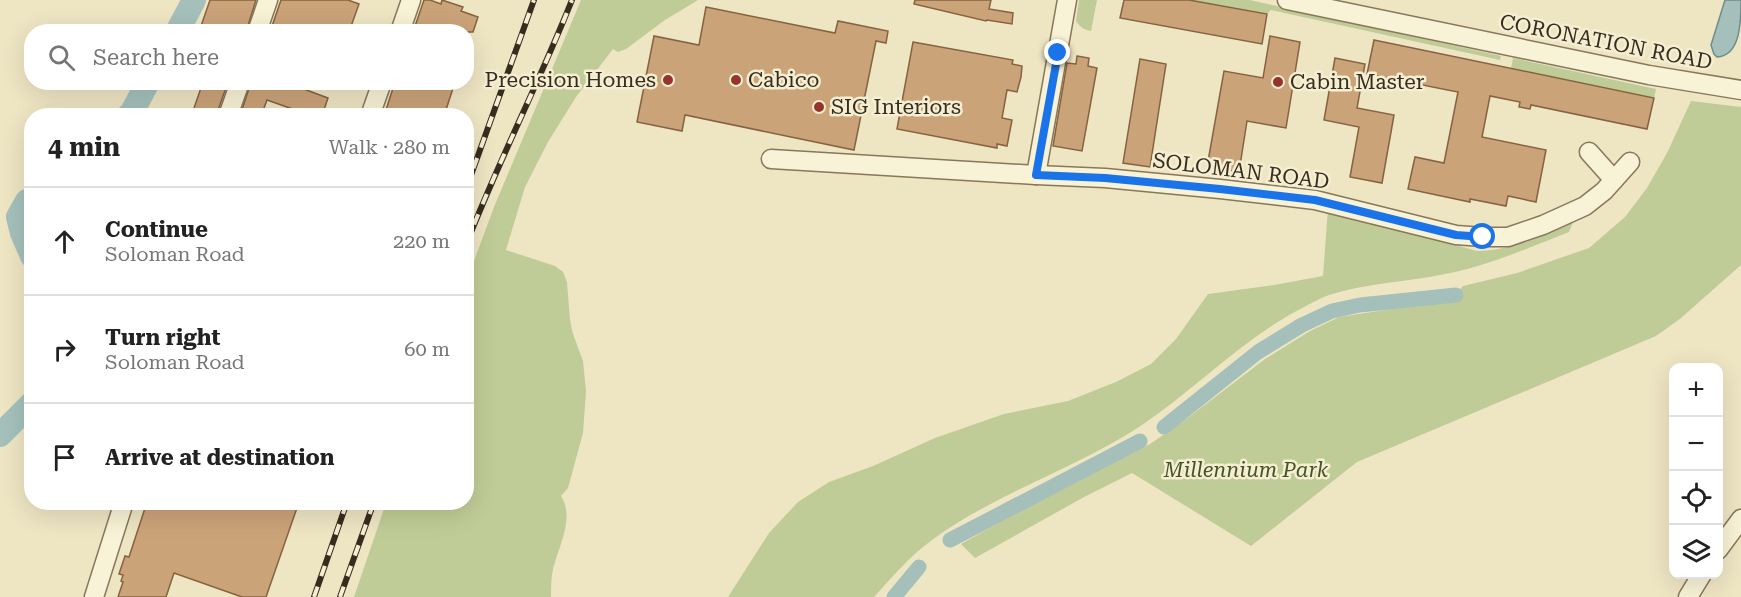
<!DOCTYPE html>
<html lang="en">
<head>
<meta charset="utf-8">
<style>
  body { margin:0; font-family:"Roboto Serif",serif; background:#f6f6f6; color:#222 }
  .controls { position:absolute; right:18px; bottom:18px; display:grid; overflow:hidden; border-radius:12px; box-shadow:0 6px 24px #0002 }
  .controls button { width:54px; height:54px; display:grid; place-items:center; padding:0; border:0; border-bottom:2px solid #e0e0e0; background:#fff; color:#222; font:30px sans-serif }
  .stop { position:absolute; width:18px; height:18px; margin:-14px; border:4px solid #1a73e8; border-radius:50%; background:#fff }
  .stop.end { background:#1a73e8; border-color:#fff; box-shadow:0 2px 6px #0008 }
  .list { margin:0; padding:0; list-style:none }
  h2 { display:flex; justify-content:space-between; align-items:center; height:78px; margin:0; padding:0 24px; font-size:26px }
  h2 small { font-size:20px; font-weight:400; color:#767676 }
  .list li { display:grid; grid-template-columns:39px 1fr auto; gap:18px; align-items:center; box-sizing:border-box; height:108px; padding:0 24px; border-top:2px solid #e0e0e0 }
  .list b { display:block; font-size:22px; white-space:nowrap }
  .list p { margin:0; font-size:20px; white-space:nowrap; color:#767676 }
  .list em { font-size:20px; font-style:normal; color:#767676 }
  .icon { flex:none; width:33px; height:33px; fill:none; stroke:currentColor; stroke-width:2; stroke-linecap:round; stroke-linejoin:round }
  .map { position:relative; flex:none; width:1741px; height:597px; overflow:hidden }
  .search { position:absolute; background:#fff; box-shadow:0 6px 24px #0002; left:24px; top:24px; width:450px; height:66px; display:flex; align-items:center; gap:15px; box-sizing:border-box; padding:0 21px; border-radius:24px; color:#767676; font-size:22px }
  .panel { position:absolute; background:#fff; box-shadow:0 6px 24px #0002; left:24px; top:108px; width:450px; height:402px; border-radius:24px }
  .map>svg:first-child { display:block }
</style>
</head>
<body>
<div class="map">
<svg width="1741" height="597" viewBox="0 0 1741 597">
  <rect width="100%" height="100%" fill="#eee5c3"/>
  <g fill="#c0cc97">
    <path d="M581,0h117l-33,20 -39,29 -8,3 -5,-3 -37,48 -28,45 -23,45 -19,63 49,16 8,6 4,10 3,38 3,14 10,27 3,30 -3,42 -15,55 -7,8c14,22 -2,49 -8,73 -2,9 -2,19 -2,28h-197l32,-94 80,-1 1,-222 27,-73z"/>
    <path d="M1079,0h18l-6,31c-7,-1 -11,-4 -15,-10z"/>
    <polygon points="1189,0 1250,0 1501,56 1500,60 1271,10 1267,14"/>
    <polygon points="1513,58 1656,89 1654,98 1511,68"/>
    <polygon points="1691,101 1741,107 1741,265 1681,318 1656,336 1357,462 1251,546 1132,473 1084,497 975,558 961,544 1066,485 1150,444 1185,420 1265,359 1310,331 1339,317 1451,300 1463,286 1517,273 1589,248 1625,217 1647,188 1667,153"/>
    <path d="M1328,208l149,43c36,-1 63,-15 96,-29l-4,10c-41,16 -81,34 -124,42 -38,8 -79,9 -116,21 -9,3 -17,8 -25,12 -61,31 -108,82 -165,120 -66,43 -143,66 -207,113 -22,16 -40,37 -58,57h-146l41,-64 29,-31 31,-20 44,-16 62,-28 69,-24 64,-13 48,-19 35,-18 25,-25 32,-45 66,-9 49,-9z"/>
  </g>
  <path fill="#a5c0bb" stroke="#6c8e89" stroke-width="1.5" d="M1725,0h16c0,20 0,56 -24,57l-3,-3 -3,-9z"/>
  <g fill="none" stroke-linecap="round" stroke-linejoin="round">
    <g stroke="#a5c0bb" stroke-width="15">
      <polyline points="1164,427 1258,352 1302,325 1332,311 1360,305 1456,295"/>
      <polyline points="950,540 1140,441"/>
      <polyline points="894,597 919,567"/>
    </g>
    <g stroke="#a5c0bb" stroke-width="24">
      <polyline points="177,32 194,0"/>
      <polyline points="128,116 132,112 148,82"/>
      <polyline points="32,200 27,201 18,217 22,233 32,256"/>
      <polyline points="0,435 32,403"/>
    </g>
  </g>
  <g fill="#cba379" stroke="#866340" stroke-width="1.5">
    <polygon points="210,0 256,0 246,32 199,32"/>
    <polygon points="281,0 348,0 359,4 349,32 270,32"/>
    <polygon points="424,0 430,0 441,4 442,0 463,7 461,11 478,17 473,32 413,32"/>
    <polygon points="915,0 991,0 989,9 1013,13 1012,24 987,20 986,21 914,4"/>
    <polygon points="1124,0 1189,0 1267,14 1262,44 1120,18"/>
    <polygon points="706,7 835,33 838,21 888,31 886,43 876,41 854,150 685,115 682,131 637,122 654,36 699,45"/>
    <polygon points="1270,36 1300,42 1286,128 1247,121 1239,172 1207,167 1224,71 1263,78"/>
    <polygon points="1374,40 1654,98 1647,129 1531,105 1530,109 1519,107 1520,102 1490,96 1482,137 1546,150 1536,202 1508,196 1506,206 1470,199 1470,202 1408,189 1415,157 1444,163 1458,92 1367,74"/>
    <polygon points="913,42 1013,60 1012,64 1022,66 1021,77 1017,92 1007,90 1002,118 1012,120 1007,146 997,144 997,148 897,129"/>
    <polygon points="1077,56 1089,58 1088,66 1097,68 1082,151 1053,146 1067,63 1076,64"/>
    <polygon points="1335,58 1365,64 1357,108 1394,115 1382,183 1350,177 1359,127 1324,120"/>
    <polygon points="1140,59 1166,64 1150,167 1123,163"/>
    <polygon points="203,82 228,82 216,116 203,116 193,111"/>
    <polygon points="251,82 285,82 328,98 322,116 300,116 301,112 267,100 261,116 240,116"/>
    <polygon points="395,82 455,82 444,116 384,116"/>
    <polygon points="147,502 299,502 266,597 242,597 174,573 166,597 118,597 123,582 121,581 123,575 119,574 125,556 129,557"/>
  </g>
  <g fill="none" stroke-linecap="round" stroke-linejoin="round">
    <defs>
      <g id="minor">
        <polyline points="1287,0 1649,75 1741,90"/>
        <polyline points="257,32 268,0"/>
        <polyline points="400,32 411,0"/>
        <polyline points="228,116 240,82"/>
        <polyline points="370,116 382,82"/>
        <polyline points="1589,152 1614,180"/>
        <polyline points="771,159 1036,175 1105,178 1220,189 1315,200 1456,235 1483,237 1508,237 1543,225 1585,206 1604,191 1630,162"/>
        <polyline points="1036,175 1067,0"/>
        <polyline points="1718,550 1741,519"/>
        <polyline points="94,597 124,502"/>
        <polyline points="1688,597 1702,574"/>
      </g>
    </defs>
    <use href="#minor" stroke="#88775a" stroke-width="21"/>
    <use href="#minor" stroke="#f8f2d6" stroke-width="18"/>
    <defs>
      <g id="rail">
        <polyline points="466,189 534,0"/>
        <path d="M466,245c32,-83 73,-162 106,-245"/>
        <polyline points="314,597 347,502"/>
        <polyline points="340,597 374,502"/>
      </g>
    </defs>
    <use href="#rail" stroke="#372d1e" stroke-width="6"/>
    <use href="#rail" stroke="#f5eed2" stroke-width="4" stroke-dasharray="11" stroke-linecap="butt"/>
  </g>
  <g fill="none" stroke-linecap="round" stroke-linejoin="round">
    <polyline stroke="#1a73e8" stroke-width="8" points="1058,53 1036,175 1105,178 1220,189 1315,200 1456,235 1483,237"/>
  </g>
  <g fill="#96342a" stroke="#f5eed2" stroke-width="2">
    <circle cx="668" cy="80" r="6"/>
    <circle cx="736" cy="80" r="6"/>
    <circle cx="1278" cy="82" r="6"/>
    <circle cx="819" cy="107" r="6"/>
  </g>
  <g text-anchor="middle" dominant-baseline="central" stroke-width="5" stroke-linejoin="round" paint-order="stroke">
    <g font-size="21" fill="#372d1e" stroke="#f5eed2">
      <text transform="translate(1606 42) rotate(11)">CORONATION ROAD</text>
      <text transform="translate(1241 171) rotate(7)">SOLOMAN ROAD</text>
    </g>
    <g font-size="21" fill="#372d1e" stroke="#f5eed2" text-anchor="start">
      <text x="656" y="80" text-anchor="end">Precision Homes</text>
      <text x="748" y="80">Cabico</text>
      <text x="1290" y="82">Cabin Master</text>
      <text x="831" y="107">SIG Interiors</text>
    </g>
    <g font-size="21" font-style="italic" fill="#435425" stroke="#f5eed2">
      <text x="1246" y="470">Millennium Park</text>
    </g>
  </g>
</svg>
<div class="controls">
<button>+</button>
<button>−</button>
<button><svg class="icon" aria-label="locate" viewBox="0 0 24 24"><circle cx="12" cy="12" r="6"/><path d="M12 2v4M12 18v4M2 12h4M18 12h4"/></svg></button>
<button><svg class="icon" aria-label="layers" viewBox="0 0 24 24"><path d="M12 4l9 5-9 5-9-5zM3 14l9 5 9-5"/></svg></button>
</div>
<div class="stop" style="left:1483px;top:237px"></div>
<div class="stop end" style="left:1058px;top:53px"></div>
<div class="search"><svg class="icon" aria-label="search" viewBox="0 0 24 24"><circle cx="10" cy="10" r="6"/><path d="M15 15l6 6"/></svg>Search here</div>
<section class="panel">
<h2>4 min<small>Walk · 280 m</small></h2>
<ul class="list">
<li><svg class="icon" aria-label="ahead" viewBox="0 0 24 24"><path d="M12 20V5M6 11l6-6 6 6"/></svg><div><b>Continue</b><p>Soloman Road</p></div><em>220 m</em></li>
<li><svg class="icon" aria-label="right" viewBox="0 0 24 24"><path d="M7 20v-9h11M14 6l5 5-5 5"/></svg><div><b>Turn right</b><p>Soloman Road</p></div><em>60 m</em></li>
<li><svg class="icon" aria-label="arrive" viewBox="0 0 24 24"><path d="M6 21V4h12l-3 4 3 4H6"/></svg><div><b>Arrive at destination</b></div></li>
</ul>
</section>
</div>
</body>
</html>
